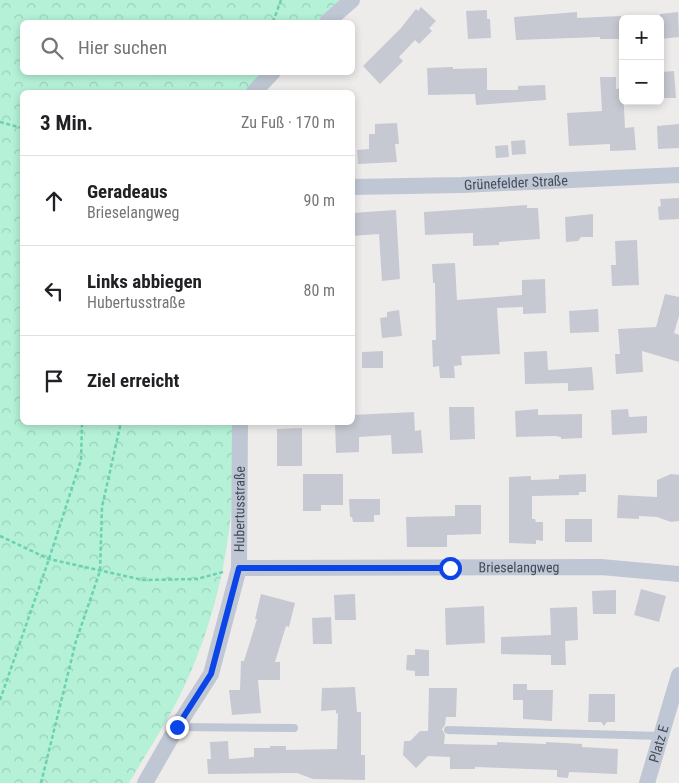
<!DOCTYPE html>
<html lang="de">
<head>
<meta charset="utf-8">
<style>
  body { margin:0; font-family:"Roboto Condensed",sans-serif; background:#f2f2f2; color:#202124 }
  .controls { position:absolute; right:15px; top:15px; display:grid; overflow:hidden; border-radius:8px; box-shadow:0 2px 8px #0003 }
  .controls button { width:45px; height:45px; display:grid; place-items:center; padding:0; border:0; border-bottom:1px solid #e0e0e0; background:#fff; color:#202124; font:25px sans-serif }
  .stop { position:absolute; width:15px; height:15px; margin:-11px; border:4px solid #0c45e7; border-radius:50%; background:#fff }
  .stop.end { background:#0c45e7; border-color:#fff; box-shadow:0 1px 5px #0008 }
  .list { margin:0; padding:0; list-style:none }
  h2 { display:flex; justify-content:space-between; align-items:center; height:65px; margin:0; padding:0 20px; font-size:21px }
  h2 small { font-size:16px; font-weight:400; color:#757577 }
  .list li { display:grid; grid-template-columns:32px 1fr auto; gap:15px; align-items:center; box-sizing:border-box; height:90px; padding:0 20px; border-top:1px solid #e0e0e0 }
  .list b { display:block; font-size:19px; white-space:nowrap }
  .list p { margin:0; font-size:16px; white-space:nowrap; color:#757577 }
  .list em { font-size:16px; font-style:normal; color:#757577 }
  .icon { flex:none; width:28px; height:28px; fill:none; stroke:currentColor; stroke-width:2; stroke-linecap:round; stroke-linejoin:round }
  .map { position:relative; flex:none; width:679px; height:783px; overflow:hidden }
  .search { position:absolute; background:#fff; box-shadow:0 2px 8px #0003; left:20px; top:20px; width:335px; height:55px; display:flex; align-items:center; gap:12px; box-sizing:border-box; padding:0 18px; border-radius:8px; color:#757577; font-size:19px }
  .panel { position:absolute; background:#fff; box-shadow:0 2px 8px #0003; left:20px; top:90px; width:335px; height:335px; border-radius:8px }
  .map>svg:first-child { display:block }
</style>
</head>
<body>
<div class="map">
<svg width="679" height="783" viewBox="0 0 679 783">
  <defs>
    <pattern id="park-crowns" width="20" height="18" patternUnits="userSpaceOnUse" patternTransform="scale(1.25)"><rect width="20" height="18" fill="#b4f1d7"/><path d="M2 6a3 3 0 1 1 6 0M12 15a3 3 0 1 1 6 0" fill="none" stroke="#9cd0bb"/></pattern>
  </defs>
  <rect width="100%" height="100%" fill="#eeebeb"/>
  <path fill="url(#park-crowns)" d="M0,0h345l-23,22h-300v50l249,1 -21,19h-228v330l210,1c0,20 2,40 1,61 -3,69 -19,139 -49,203 -15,32 -37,65 -55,96h-129z"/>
  <g fill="#c7c9d2">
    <polygon points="421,7 436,21 429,28 432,31 419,44 415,40 399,57 403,61 380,84 363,66 401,28 416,9 418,11"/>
    <polygon points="487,10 487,19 490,19 491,38 468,39 466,11"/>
    <polygon points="577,12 577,18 621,16 622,39 600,39 600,37 516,40 514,17"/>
    <polygon points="678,12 679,37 660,39 660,14"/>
    <polygon points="453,67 453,69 487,68 487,90 518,90 518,86 545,85 546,100 476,105 475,94 428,95 427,68"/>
    <polygon points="674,71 676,98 660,98 660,72"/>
    <polygon points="600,77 616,77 616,89 623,88 625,128 634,127 636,150 610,151 610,144 569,146 567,113 602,111"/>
    <polygon points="397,123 399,144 395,144 397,162 358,164 357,150 369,149 369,134 375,134 375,124"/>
    <polygon points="679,124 679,148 658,149 657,126"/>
    <polygon points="525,140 526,154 512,155 511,141"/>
    <polygon points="508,145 509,157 496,158 495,146"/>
    <polygon points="679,198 679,219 659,220 658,207 661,206 660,199"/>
    <polygon points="527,205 527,208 538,208 540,239 499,242 499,245 473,246 473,233 425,235 424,212"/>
    <polygon points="396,210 400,279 382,281 379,234 352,236 352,213"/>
    <polygon points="593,214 593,237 581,237 578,241 566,242 565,217"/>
    <polygon points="637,240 639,285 612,286 611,265 616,265 615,241"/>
    <polygon points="455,263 457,300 522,295 522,280 545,279 546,313 523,314 523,307 497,308 500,354 461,356 462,365 454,366 455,378 440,378 439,366 433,367 432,340 436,340 435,283 433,283 432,264"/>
    <polygon points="665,294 679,297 679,316 674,333 679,335 679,362 642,351 643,372 616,374 615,354 620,354 618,329 656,327"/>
    <polygon points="598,309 599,332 570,333 569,311"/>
    <polygon points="399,310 402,336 382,338 380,318 387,317 387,312"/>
    <polygon points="383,351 383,368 362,368 362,352"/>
    <polygon points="547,351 548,370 592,367 594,390 568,391 568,383 525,384 524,352"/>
    <polygon points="449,407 474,407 475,439 450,440"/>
    <polygon points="538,409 538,415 582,414 582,438 561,439 561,437 555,436 516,437 515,411"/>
    <polygon points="628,409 629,417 647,416 647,433 612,435 611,410"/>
    <polygon points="414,412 415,431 421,430 423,453 392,454 391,435 359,437 359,452 336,453 335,422 352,422 352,415"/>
    <polygon points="302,428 302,466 277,466 277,429"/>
    <polygon points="303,474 343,474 343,505 321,505 321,511 303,511"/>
    <polygon points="586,474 586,492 579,492 579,495 532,496 532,519 535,519 536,522 543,522 543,541 536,540 536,544 509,543 509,477 531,476 531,480 559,479 559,475"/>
    <polygon points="671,474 679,475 679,521 671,522 657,517 639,516 639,519 617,518 618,495 657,497 657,480"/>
    <polygon points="349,499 380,499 380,515 374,515 374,522 353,522 352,517 350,517"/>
    <polygon points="455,505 481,505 481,534 447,535 447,547 407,547 406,517 455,516"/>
    <rect x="565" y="519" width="27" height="23"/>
    <polygon points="641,589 666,596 659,622 634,615"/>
    <polygon points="616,590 616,614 593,614 592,591"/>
    <polygon points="261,594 295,603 289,627 286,626 275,662 280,662 280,680 258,680 261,713 232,715 229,690 240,690 241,661 244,661 257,619 255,619"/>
    <polygon points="355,594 356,620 335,620 334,595"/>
    <polygon points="484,606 485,643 446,645 445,608"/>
    <polygon points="577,607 578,640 565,641 566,665 551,665 551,655 501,654 501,637 551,635 550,608"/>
    <polygon points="331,617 332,644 313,644 312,618"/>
    <polygon points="415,649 429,650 429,676 415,676 415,671 406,670 407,655 415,655"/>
    <polygon points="513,684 527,684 527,690 553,690 552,721 523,719 523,700 513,700"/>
    <polygon points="355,687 357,712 361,712 361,755 365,755 365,780 313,779 297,773 208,774 207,759 211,759 210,742 228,741 229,759 254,757 254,748 270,748 270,746 286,746 286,750 337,749 338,713 336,714 336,710 321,711 322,688"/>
    <polygon points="429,688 457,688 456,717 446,717 445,725 442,729 445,735 444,744 497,745 497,742 546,744 546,742 582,744 582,747 618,749 617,774 569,772 568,778 557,777 557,770 475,767 475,769 450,769 450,757 428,756 416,768 403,755 404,741 410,741 420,731 428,731"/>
    <polygon points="589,694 615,694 615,722 607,722 604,726 601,722 588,722"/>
  </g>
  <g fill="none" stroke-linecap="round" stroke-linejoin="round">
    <g stroke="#6bd1b0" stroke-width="2.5" stroke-dasharray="4 2.5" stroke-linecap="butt">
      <polyline points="273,22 281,0"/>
      <polyline points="0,122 22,128"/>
      <polyline points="0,536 49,559 143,580 197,579 223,572"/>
      <polyline points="0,700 49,559 81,460 82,422"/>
      <polyline points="41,783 76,641 100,571 102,507 121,422"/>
    </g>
    <g stroke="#c0c7d4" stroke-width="8">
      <polyline points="177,727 294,728"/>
      <polyline points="448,730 661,736"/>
    </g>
    <g stroke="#c0c7d4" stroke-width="16">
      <polyline points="327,22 352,0"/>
      <polyline points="254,92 273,72"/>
      <path id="s1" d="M352,187l110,-2 217,-10"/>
      <path id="s2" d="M239,568l362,-1 78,7"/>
      <path id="s3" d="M145,783l32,-56 34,-53 28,-106 1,-146"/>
      <path id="s4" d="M647,783l32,-108"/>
    </g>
  </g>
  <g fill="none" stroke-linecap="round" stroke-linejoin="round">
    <polyline stroke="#0c45e7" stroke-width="6" points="177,727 211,674 239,568 450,568"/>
  </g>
  <g text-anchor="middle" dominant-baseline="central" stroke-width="4.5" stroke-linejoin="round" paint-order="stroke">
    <g font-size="14" fill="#434b5a" stroke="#fff">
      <text stroke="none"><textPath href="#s1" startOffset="164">Grünefelder Straße</textPath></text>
      <text stroke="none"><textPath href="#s3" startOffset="296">Hubertusstraße</textPath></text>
      <text stroke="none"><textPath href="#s2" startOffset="280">Brieselangweg</textPath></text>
      <text stroke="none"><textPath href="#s4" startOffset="41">Platz E</textPath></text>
    </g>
  </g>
</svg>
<div class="controls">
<button>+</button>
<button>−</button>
</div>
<div class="stop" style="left:450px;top:568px"></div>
<div class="stop end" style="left:177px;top:727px"></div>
<div class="search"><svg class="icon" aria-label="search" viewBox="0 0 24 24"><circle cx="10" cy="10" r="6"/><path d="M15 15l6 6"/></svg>Hier suchen</div>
<section class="panel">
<h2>3 Min.<small>Zu Fuß · 170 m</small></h2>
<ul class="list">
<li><svg class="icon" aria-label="ahead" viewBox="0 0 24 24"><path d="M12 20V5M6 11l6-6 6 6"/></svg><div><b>Geradeaus</b><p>Brieselangweg</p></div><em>90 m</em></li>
<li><svg class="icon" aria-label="left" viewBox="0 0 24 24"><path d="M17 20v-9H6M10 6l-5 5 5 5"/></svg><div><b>Links abbiegen</b><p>Hubertusstraße</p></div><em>80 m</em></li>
<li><svg class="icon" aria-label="arrive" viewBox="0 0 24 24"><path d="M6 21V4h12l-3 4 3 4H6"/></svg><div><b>Ziel erreicht</b></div></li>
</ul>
</section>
</div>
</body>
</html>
